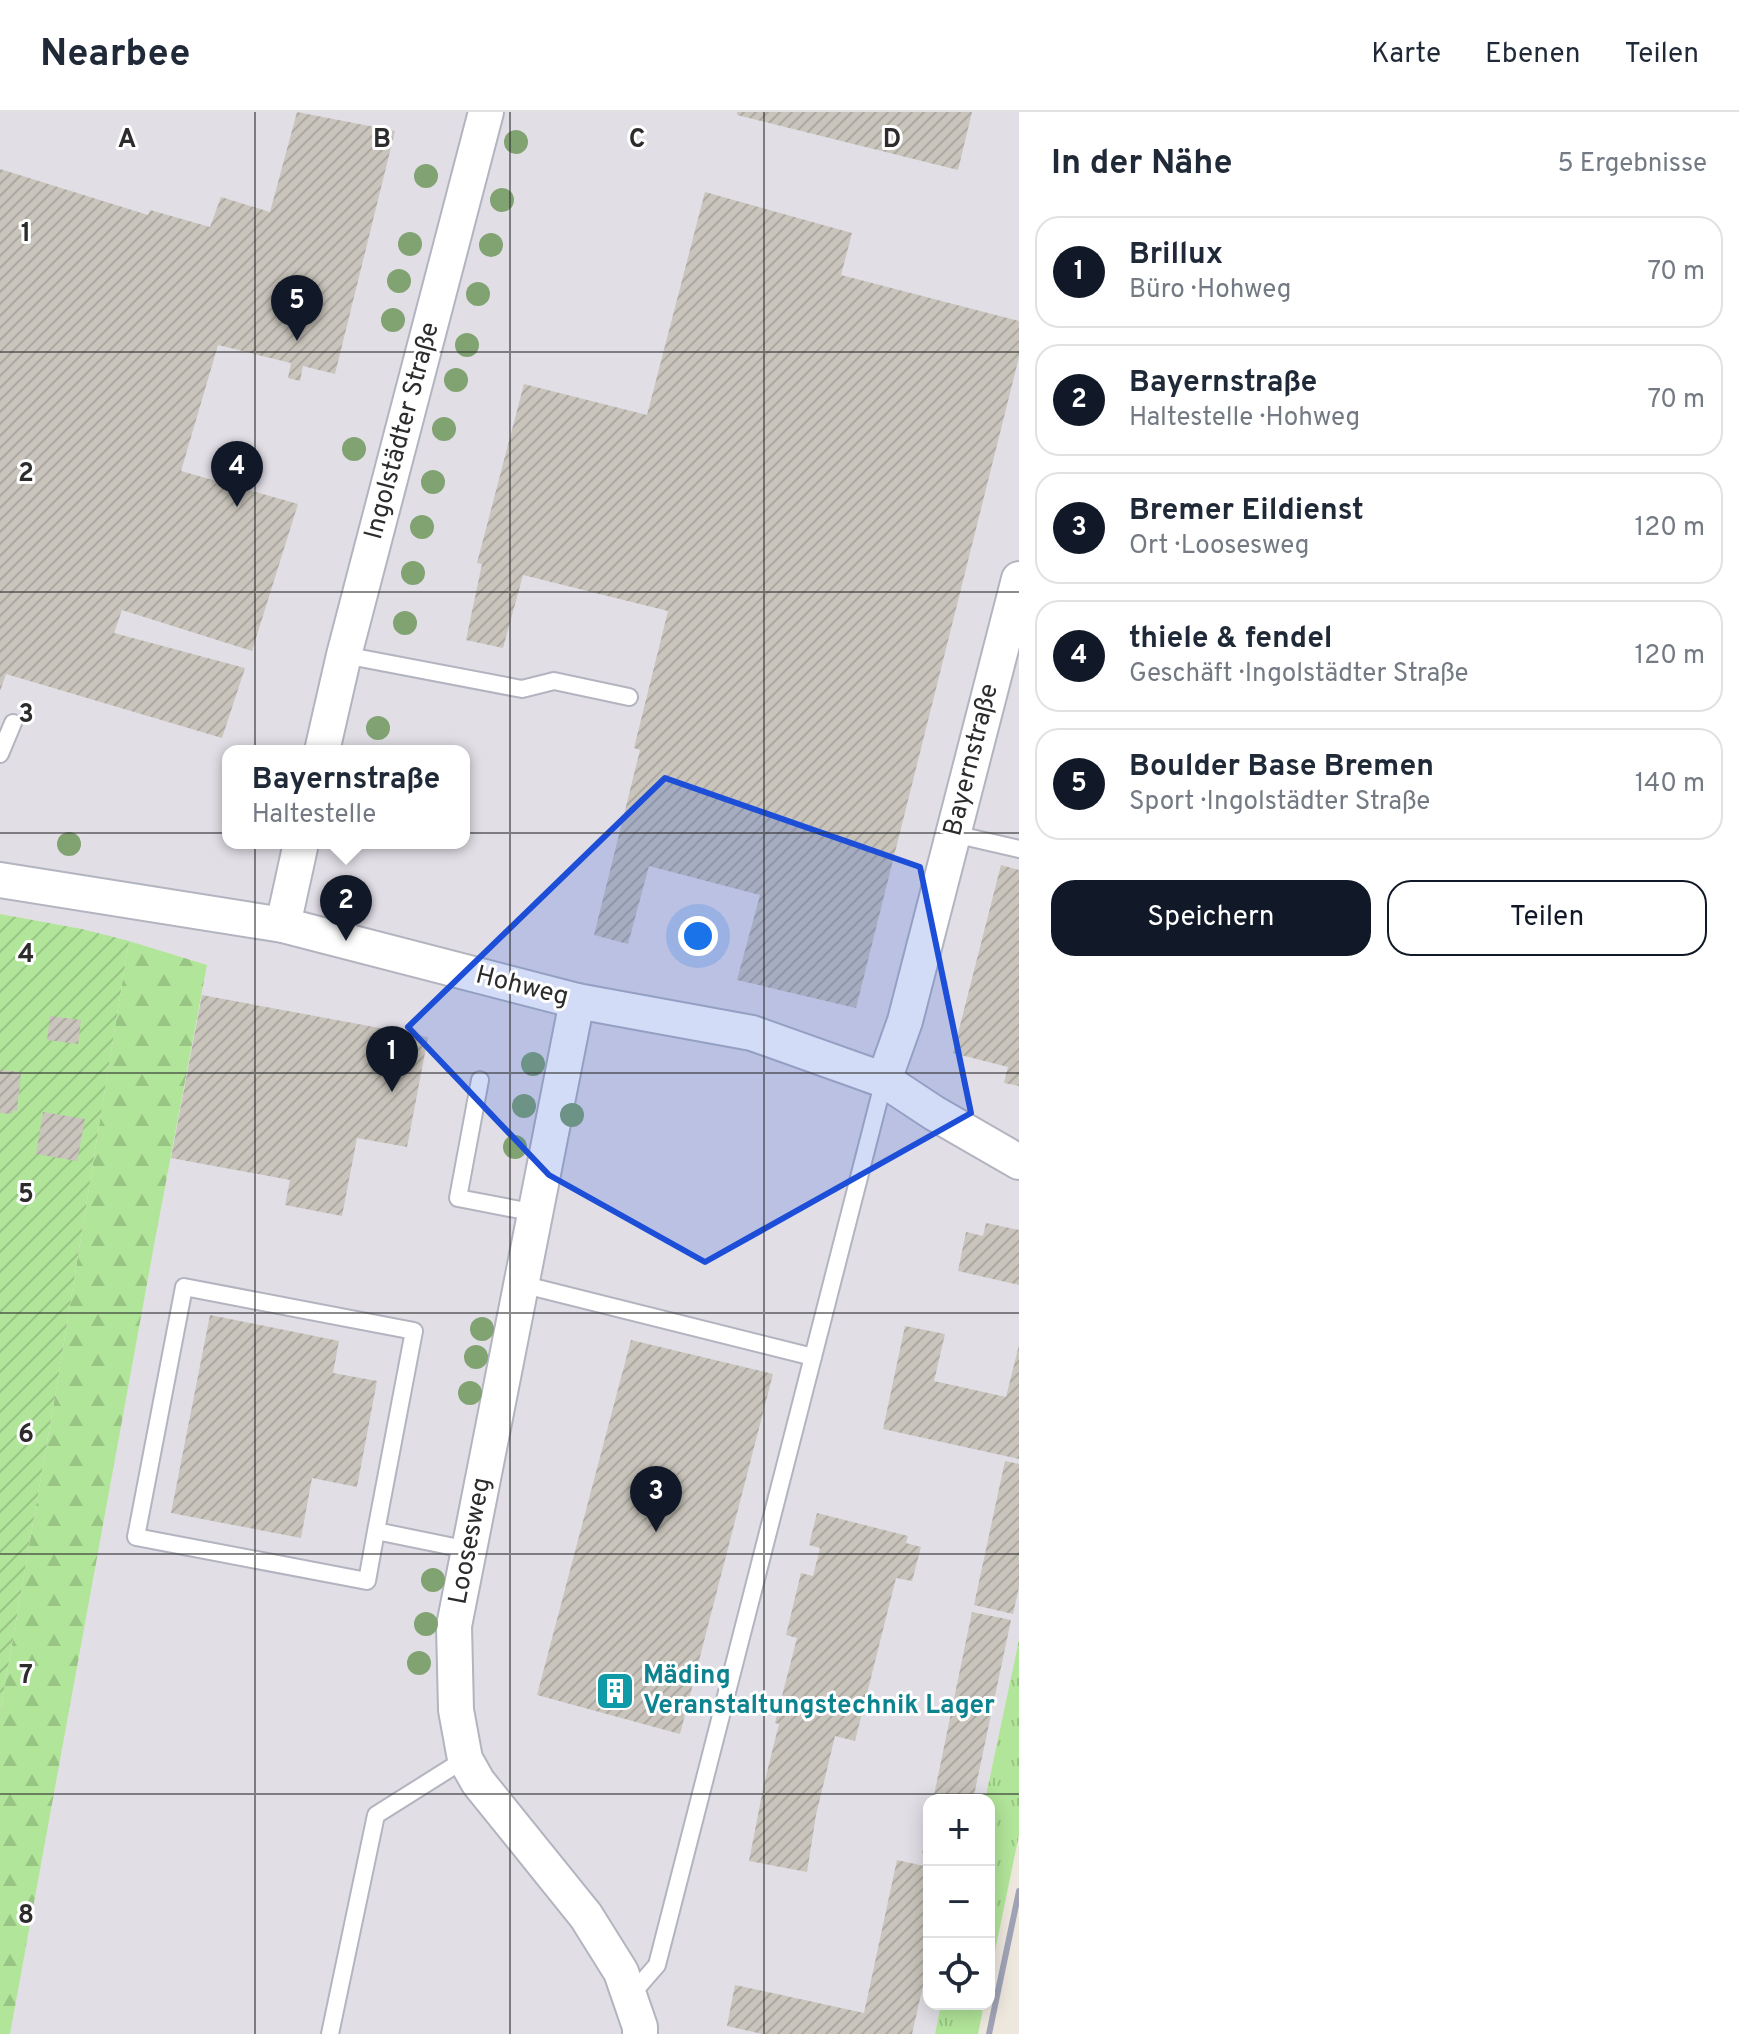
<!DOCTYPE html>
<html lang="de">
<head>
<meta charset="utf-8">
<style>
  body { margin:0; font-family:Overpass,sans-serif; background:#f6f6f7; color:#1f2937 }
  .controls { position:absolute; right:24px; bottom:24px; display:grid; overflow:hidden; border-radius:16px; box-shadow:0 4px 20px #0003 }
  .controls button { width:72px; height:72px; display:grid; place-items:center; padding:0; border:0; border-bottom:2px solid #e0e1e3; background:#fff; color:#1f2937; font:40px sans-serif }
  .you { position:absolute; left:698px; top:824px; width:28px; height:28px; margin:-20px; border:6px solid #fff; border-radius:50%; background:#1a73e8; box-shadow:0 0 0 12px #1a73e833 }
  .badge { display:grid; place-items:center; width:52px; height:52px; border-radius:50%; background:#111827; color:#fff; font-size:26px; font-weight:700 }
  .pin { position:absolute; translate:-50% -66px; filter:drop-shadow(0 2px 4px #0008) }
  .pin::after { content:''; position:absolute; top:42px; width:28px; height:24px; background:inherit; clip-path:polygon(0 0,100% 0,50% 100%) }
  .popup { position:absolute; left:222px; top:633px; width:248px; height:104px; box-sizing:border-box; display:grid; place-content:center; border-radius:16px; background:#fff; filter:drop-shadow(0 2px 6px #0005); font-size:26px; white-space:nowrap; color:#747a83 }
  .popup b { font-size:30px; color:#1f2937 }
  .popup::after { content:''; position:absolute; left:50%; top:100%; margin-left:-16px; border:16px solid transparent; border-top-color:#fff }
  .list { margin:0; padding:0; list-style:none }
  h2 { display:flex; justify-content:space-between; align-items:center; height:104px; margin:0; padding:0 32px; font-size:34px }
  h2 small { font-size:26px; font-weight:400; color:#747a83 }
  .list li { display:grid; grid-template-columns:52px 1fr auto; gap:24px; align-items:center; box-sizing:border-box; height:112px; margin:0 16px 16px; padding:0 16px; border:2px solid #e0e1e3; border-radius:24px }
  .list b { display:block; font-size:30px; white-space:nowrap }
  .list p { margin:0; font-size:26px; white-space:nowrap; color:#747a83 }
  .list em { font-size:26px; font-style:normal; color:#747a83 }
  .actions { display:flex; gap:16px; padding:24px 32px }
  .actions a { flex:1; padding:18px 0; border:2px solid #111827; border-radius:24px; text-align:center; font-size:28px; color:#111827 }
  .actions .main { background:#111827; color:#fff }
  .icon { flex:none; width:44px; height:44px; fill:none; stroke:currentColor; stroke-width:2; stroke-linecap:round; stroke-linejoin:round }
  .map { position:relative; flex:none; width:1019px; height:1922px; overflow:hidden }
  header { display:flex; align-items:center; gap:48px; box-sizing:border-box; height:112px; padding:0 40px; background:#fff; border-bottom:2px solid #e0e1e3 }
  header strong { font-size:38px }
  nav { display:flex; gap:44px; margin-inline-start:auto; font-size:28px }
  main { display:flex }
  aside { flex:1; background:#fff }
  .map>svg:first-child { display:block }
</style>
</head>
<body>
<header>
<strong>Nearbee</strong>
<nav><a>Karte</a><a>Ebenen</a><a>Teilen</a></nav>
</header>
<main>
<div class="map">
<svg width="1019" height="1922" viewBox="0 0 1019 1922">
  <defs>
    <pattern id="grass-tufts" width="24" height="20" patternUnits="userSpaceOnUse" patternTransform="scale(2)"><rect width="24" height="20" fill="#b1e599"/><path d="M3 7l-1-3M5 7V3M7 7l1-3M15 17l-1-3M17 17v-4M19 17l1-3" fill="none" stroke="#98c584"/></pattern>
    <pattern id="forest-firs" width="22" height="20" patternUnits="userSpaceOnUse" patternTransform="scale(2)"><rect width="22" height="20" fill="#b1e599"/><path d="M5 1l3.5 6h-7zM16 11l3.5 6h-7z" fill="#98c584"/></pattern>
    <pattern id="garden-furrows" width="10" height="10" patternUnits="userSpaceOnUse" patternTransform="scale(2)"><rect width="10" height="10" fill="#b1e599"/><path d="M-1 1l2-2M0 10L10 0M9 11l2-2" fill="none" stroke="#98c584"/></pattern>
    <pattern id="building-hatch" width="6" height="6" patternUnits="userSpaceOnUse" patternTransform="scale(2)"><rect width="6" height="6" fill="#c9c5bc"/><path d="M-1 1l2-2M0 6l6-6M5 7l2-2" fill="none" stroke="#ada9a2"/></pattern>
  </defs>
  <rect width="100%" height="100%" fill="#ede7de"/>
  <path fill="#e1dee6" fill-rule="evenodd" d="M0,0h1019v1528l-34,160h-56v204h12l-6,30h-925l145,-794 52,-275 -125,-36 -82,-15zM228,639h236v92h-236z"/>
  <g fill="url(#grass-tufts)">
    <polygon points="1019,1528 1019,1723 989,1868 989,1688 985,1688"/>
    <polygon points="941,1892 984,1892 978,1922 935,1922"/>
  </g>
  <polygon fill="url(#forest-firs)" points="129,829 207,853 155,1128 10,1922 0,1922 0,1601 58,1267"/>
  <polygon fill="url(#garden-furrows)" points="0,802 82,817 129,829 58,1267 0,1601"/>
  <g fill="url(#building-hatch)">
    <polygon points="297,0 395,19 335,262 303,254 300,269 288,266 291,251 218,233 181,359 298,392 252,539 122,498 114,521 245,556 222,626 6,562 0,579 0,57 148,103 150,98 210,115 221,85 270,100"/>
    <polygon points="737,0 972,0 958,58 737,3"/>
    <polygon points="705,80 852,121 841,163 1019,209 1019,245 856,896 737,868 760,783 649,754 628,832 594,823 640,638 634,636 668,499 523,463 503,536 466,528 482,452 477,451 524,272 647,303"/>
    <polygon points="1001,753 1019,758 1019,974 1004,971 1008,955 953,941"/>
    <polygon points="202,883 428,925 407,1035 357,1026 342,1104 285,1093 290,1068 171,1046"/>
    <polygon points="50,904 81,908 78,932 47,928"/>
    <polygon points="0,958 21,960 17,999 13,998 12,1002 0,1001"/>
    <polygon points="43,1000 85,1007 77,1049 36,1042"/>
    <polygon points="986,1111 1019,1118 1019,1173 958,1159 966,1120 983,1124"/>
    <polygon points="210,1203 339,1229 333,1261 377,1269 357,1375 312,1366 301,1426 171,1401"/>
    <polygon points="905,1214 945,1222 934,1269 1006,1285 1019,1233 1019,1347 883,1317"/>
    <polygon points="631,1228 773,1262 680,1622 537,1583"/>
    <polygon points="1005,1349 1019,1352 1019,1475 1013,1502 974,1493"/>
    <polygon points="817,1401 908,1424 906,1431 921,1435 912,1469 896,1466 855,1629 835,1624 816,1703 807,1760 749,1749 764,1672 779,1612 775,1611 797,1526 786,1523 801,1461 813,1464 820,1436 809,1433"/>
    <polygon points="972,1500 1011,1508 973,1688 933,1688"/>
    <polygon points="928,1712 929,1712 929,1742 922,1741"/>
    <polygon points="897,1748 929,1755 929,1847 912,1922 762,1922 727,1914 735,1873 864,1901"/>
  </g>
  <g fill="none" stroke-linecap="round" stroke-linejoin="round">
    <defs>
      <g id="service">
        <polyline points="344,543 522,577 554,569 629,585"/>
        <polyline points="0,642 13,611"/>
        <polyline points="954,722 1019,737"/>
        <polyline points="480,968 458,1086 536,1101"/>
        <polyline points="521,1172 813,1245"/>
        <polyline points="376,1419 414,1219 184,1175 136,1425 367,1469 376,1419 469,1438"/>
        <polyline points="630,1884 657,1853 884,968"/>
        <polyline points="330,1922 376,1703 465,1647"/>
      </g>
      <g id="minor">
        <polyline points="322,639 344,543 486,0"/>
        <polyline points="0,768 283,813 577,889 752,921 884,968 934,1001 1019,1050"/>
        <polyline points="283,813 301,731"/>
        <polyline points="577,889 454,1514 456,1598 465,1647 478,1670 586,1804 621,1860 640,1915 640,1922"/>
        <polyline points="884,968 905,909 1019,467"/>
      </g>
    </defs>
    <use href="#service" stroke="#b2b4bf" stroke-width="20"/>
    <use href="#minor" stroke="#b2b4bf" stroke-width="38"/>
    <use href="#service" stroke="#fff" stroke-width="16"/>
    <use href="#minor" stroke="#fff" stroke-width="34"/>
    <polyline stroke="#a0a3b6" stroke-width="6" points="989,1922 1019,1779"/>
  </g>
  <g fill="#81a372">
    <circle cx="516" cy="30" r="12"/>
    <circle cx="426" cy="64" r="12"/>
    <circle cx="502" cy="88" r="12"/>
    <circle cx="410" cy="132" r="12"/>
    <circle cx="491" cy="133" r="12"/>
    <circle cx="399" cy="169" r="12"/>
    <circle cx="478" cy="182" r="12"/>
    <circle cx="393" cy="208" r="12"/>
    <circle cx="467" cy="233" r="12"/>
    <circle cx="456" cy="268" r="12"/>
    <circle cx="444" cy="317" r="12"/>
    <circle cx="354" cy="337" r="12"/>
    <circle cx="433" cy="370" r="12"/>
    <circle cx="422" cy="415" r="12"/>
    <circle cx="413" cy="461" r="12"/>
    <circle cx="405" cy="511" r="12"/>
    <circle cx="378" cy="616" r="12"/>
    <circle cx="69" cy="732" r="12"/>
    <circle cx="533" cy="952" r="12"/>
    <circle cx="524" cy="994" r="12"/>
    <circle cx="572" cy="1003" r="12"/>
    <circle cx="515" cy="1035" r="12"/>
    <circle cx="482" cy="1217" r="12"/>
    <circle cx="476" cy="1245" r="12"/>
    <circle cx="470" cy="1281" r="12"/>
    <circle cx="433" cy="1468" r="12"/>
    <circle cx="426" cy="1512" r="12"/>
    <circle cx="419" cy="1551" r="12"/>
  </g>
  <path fill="#1d4ed8" fill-opacity="0.2" stroke="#1d4ed8" stroke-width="6" stroke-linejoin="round" d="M665,666l255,89 51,246 -266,149 -156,-87 -141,-148z"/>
  <path fill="none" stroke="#2c2c2c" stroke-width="2" stroke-opacity="0.55" d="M255,0v1922M510,0v1922M764,0v1922M0,240h1019M0,480h1019M0,721h1019M0,961h1019M0,1201h1019M0,1442h1019M0,1682h1019"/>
  <defs>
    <symbol id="building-square" viewBox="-11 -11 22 22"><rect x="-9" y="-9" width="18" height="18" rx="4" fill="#0f9aa8" stroke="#fff"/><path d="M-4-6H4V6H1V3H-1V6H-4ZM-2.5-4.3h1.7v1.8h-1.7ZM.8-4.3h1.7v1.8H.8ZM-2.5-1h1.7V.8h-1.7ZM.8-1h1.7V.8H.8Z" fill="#fff"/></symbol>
  </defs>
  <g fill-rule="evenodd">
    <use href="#building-square" x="593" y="1557" width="44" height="44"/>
  </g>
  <g text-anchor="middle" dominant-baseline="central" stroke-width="6" stroke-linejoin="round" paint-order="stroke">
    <g font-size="26" fill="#2c2c2c" stroke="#fff">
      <text transform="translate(403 319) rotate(-75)">Ingolstädter Straße</text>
      <text transform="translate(972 648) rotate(-76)">Bayernstraße</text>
      <text transform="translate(522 875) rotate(14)">Hohweg</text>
      <text transform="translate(471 1429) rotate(-79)">Loosesweg</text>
    </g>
    <g font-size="26" font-weight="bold" fill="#0d838f" stroke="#fff" text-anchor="start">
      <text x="643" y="1564">Mäding<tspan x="643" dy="30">Veranstaltungstechnik Lager</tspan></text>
    </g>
  </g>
  <g font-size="26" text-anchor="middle" font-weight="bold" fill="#2c2c2c" stroke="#fff" stroke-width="6" stroke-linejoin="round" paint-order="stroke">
    <text x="127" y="35">A</text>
    <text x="382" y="35">B</text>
    <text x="637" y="35">C</text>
    <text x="892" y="35">D</text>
    <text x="26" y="129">1</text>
    <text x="26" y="369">2</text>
    <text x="26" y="610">3</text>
    <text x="26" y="850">4</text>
    <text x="26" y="1090">5</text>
    <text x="26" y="1330">6</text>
    <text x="26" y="1571">7</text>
    <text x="26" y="1811">8</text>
  </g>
</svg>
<div class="controls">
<button>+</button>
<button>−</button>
<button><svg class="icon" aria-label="locate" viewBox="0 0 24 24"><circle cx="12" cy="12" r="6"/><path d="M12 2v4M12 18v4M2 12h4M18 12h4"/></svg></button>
</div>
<div class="you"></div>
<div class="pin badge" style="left:392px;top:980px">1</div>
<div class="pin badge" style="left:346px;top:829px">2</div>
<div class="popup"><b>Bayernstraße</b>Haltestelle</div>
<div class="pin badge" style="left:656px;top:1420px">3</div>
<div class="pin badge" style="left:237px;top:395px">4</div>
<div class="pin badge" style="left:297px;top:229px">5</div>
</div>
<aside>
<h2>In der Nähe<small>5 Ergebnisse</small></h2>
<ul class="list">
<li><span class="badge">1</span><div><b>Brillux</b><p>Büro · Hohweg</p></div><em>70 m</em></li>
<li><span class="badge">2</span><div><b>Bayernstraße</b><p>Haltestelle · Hohweg</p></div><em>70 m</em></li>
<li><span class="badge">3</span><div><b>Bremer Eildienst</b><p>Ort · Loosesweg</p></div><em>120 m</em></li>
<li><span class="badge">4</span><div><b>thiele &amp; fendel</b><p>Geschäft · Ingolstädter Straße</p></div><em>120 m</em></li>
<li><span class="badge">5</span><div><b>Boulder Base Bremen</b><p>Sport · Ingolstädter Straße</p></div><em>140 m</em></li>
</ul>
<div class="actions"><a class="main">Speichern</a><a>Teilen</a></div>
</aside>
</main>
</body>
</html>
